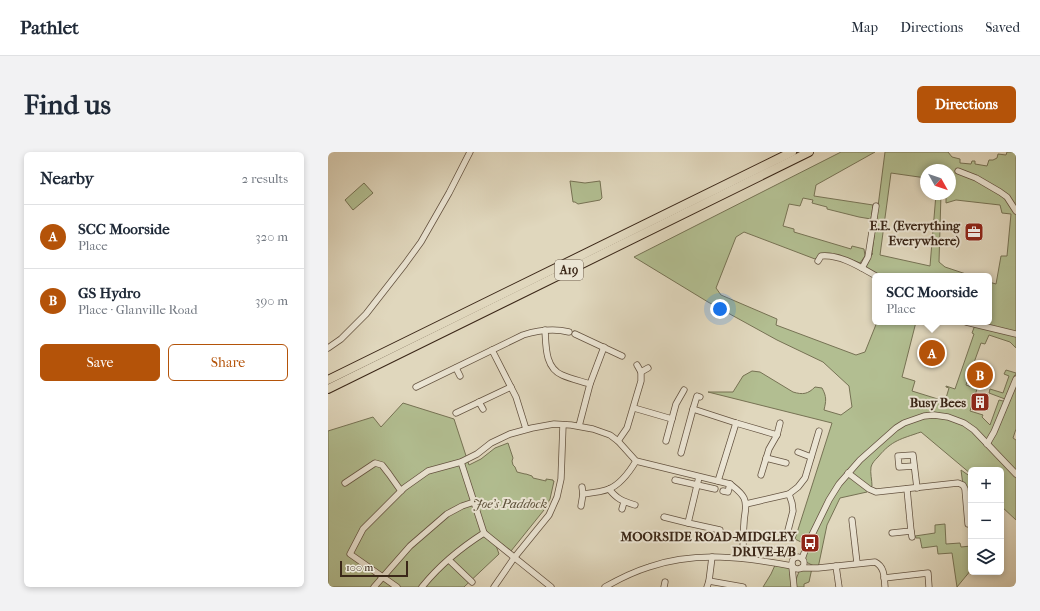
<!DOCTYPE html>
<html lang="en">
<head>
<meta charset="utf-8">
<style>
  body { margin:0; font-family:"IM FELL French Canon",serif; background:#f2f2f3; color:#1f2937 }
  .controls { position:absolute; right:12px; bottom:12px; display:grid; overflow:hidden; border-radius:6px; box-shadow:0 2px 6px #0003 }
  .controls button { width:36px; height:36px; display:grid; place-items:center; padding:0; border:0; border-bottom:1px solid #e0e1e3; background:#fff; color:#1f2937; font:20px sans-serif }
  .compass { position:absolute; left:592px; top:12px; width:36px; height:36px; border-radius:50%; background:#fff; box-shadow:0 2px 6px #0003; rotate:130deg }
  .scale { position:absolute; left:12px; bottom:10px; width:68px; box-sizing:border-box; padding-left:4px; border:2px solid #3b2718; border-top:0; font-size:11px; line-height:14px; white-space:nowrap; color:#3b2718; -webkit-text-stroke:3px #ebe5d4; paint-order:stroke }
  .you { position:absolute; left:392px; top:157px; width:14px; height:14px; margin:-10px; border:3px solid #fff; border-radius:50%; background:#1a73e8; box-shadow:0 0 0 6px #1a73e833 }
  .badge { display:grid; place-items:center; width:26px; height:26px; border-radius:50%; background:#b45309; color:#fff; font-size:13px; font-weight:700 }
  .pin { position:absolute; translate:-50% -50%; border:2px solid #fff; box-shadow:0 1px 4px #0006 }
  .popup { position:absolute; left:544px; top:121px; width:120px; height:52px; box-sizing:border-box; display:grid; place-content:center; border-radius:6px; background:#fff; filter:drop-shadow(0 1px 3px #0005); font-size:13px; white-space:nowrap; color:#747a83 }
  .popup b { font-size:15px; color:#1f2937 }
  .popup::after { content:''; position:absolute; left:50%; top:100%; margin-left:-8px; border:8px solid transparent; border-top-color:#fff }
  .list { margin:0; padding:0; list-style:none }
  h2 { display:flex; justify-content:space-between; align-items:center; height:52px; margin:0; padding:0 16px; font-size:17px }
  h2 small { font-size:13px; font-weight:400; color:#747a83 }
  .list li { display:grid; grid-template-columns:26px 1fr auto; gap:12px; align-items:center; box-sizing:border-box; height:64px; padding:0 16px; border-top:1px solid #e0e1e3 }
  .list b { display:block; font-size:15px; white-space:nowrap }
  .list p { margin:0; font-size:13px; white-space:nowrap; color:#747a83 }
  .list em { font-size:13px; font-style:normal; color:#747a83 }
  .actions { display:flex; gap:8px; padding:12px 16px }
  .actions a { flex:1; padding:9px 0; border:1px solid #b45309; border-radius:6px; text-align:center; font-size:14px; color:#b45309 }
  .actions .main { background:#b45309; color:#fff }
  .icon { flex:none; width:22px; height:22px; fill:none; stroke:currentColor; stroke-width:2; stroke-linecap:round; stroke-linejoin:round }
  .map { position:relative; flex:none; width:688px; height:435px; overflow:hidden; border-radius:6px }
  header { display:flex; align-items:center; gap:24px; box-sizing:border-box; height:56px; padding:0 20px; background:#fff; border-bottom:1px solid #e0e1e3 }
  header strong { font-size:19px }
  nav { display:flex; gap:22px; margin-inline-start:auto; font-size:14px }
  .intro { display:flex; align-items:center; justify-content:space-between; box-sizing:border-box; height:96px; padding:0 24px }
  h1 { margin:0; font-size:28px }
  .button { padding:10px 18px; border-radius:6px; background:#b45309; color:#fff; font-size:14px; font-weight:700 }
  main { display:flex; gap:24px; padding:0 24px }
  aside { flex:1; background:#fff; border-radius:6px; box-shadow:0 2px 6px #0003 }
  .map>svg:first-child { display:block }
</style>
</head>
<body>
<header>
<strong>Pathlet</strong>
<nav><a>Map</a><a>Directions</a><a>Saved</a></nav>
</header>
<div class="intro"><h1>Find us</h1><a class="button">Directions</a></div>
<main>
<aside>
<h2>Nearby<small>2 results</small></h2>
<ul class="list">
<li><span class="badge">A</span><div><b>SCC Moorside</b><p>Place</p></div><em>320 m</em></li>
<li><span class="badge">B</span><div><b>GS Hydro</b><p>Place · Glanville Road</p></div><em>390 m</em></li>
</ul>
<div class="actions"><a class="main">Save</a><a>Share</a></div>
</aside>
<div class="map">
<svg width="688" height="435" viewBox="0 0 688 435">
  <rect width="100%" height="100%" fill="#e0d7bd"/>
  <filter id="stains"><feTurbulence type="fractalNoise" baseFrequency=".005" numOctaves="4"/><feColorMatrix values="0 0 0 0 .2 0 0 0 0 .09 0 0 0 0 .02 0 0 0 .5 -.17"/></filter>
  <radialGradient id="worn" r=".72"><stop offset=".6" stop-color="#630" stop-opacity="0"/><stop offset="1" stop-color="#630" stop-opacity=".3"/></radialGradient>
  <g fill="#b2be91" stroke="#767254">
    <path d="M513,0h34l-59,33 -2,11 59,9 -2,14 -12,-2 -32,-8v-2l-15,-4 1,-3 -10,-2 -3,8 -11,-2 -6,22 11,3v3l57,17 1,-3 12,3 1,7 -5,7c-13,-5 -26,-11 -40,-9l-5,5 -71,-27 -8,5 -20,51 5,7 56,24 -1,6 80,30 9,-3 12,-30h39l-14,55 13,4 -3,10 29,9 1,-3 4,1 3,-10 -3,-1v-1l9,3 19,-55 -2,-1 3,-8 -9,-3h23v-40l7,2 5,-28h6l4,-42 -9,-1 -2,-8 -44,-5 -10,3v-9h4v-24h-24v8l-35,-5 -11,82 50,11 6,-72h5l-2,68 6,5 27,9h-96l-14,-8 6,-11 5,-3 -1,-1 13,-101h63l4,5 8,2v4l11,1 1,-3h3v3l12,2 2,-6h4l4,-2 1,-4 8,1 1,-3h9v196l-6,-6 -21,-7 -4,9 -4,-1 -15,42 11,4 -7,22 13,4 -1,2 8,8 9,-25 8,2 9,-23v50l-3,9 3,2v80l-15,-14v-36h-30v4l-50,-42c-20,7 -29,8 -43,25 -3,3 -6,6 -7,10 -1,6 1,13 1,19l-5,6 -27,6 -13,27 -9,43 -14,-7 3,-16 -12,-6 37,-116 -124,-31h25l10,-16 9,-5 8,1 33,20c10,3 15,2 22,-5l7,1c5,9 4,13 2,22l17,5 11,-8 -3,-21 -26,-24 -46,-22 -69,-38 -74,-45z"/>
    <polygon points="242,29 257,31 272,29 274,46 272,48 250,52 247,50 245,50"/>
    <polygon points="36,31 45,41 25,58 17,48"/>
    <polygon points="678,218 688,221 677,247 661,241 662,237 675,241 681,224 676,222"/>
    <polygon points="75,251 126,267 141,313 153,307 167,296 180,291 185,306 184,309 185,313 187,315 189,320 197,322 198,322 204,324 205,326 218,329 218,327 225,328 225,329 226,329 222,347 216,358 183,399 165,385 171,402 136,435 0,435 0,279 45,265 53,275"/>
    <polygon points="633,318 643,325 643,336 637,337 635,333"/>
    <polygon points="617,372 618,392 632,391 633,395 643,394 643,418 629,435 624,401 610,402 609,394 594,396 592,386 588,386 587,384 607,381 607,373"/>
    <polygon points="448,411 464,414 467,430 472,417 484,416 481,430 476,432 476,435 435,435 443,422"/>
  </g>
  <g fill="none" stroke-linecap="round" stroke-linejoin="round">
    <defs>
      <g id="minor">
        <polyline points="630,19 648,26 672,40 679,45 688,59"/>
        <path d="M490,109l3,-5c19,-2 39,11 55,20"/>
        <polyline points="534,116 540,105 548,54"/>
        <polyline points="638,170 688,182"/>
        <path d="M217,178c1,16 0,38 17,45 9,4 19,6 28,9"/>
        <polyline points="247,182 294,204"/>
        <polyline points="0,196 13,187 38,162 77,112 93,90 121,41 142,0"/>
        <polyline points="164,198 188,245 198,277"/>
        <polyline points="309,213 313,220"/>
        <polyline points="128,216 132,224"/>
        <path d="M88,235l107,-52c16,-5 30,-7 46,-3"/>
        <polyline points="151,250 155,257"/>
        <polyline points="306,256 344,267"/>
        <polyline points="365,257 369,244 372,245"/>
        <polyline points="128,261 183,235"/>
        <polyline points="251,274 262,232 276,195"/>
        <polyline points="290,289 299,276 313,229 313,220 320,216"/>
        <polyline points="338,289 348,252 356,238"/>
        <polyline points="659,292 666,280 688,227"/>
        <polyline points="470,300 483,305"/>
        <polyline points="353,301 365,257 408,271 449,283"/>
        <polyline points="438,306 458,311"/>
        <polyline points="133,310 156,381 223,435"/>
        <polyline points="586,314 571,315 570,304 585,303 589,336"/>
        <polyline points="520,321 541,337 548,340 630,331 635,333 637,337 640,372"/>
        <polyline points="433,323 441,297 449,283 452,271"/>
        <polyline points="371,325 360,371 392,378"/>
        <polyline points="347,328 387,337"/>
        <polyline points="390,329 408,271"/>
        <polyline points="17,331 47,311 54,313 61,322 73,339"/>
        <polyline points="254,335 255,342"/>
        <path d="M281,337c8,10 13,12 26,16"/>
        <polyline points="395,339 400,340 402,332"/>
        <polyline points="461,342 470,335 477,326 491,279"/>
        <polyline points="418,352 461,342 464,351 465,359 458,386"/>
        <path d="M253,354l2,-12c8,-1 18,-2 26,-5 12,-5 21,-18 27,-28"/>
        <polyline points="294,357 296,350"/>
        <polyline points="336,365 360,371"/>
        <polyline points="524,368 529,411"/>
        <polyline points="583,379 584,385"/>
        <polyline points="564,381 583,379 579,337"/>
        <circle cx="470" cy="411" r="6"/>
        <polyline points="474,407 479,393 501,348 511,332 532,308 568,276 576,271 596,264 606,263 620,265 636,271 646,278 688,322"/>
        <polyline points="121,408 144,430"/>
        <polyline points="508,414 511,435"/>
        <polyline points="464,415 466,435"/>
        <path d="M473,416h17l57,-6c10,5 9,15 10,25"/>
        <polyline points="556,426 600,421 601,435"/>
        <polyline points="381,429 415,435"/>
        <polyline points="46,435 82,394 119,362 134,354 146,350"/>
        <path d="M69,435l-47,-33 13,-25 41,-41 24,-17 33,-9 16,-8 14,-11 19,-9 22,-6 22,-4 17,1 22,4 17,6 8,6 18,20 94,23c5,4 11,8 14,14 4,8 0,16 0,25 -1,11 -1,23 -1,35"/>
        <path d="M94,435c16,-20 40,-40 62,-54"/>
        <polyline points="166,435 186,406 221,363 229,345 233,327 235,273"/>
        <path d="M277,435c14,-8 28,-15 44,-20 46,-16 96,-10 143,-1"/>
        <polyline points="336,435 337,430"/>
        <polyline points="379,435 381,429 384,405"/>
      </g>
      <g id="highway">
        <polyline points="0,228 464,0"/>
        <polyline points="0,237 481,0"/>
      </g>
    </defs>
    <use href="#minor" stroke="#645341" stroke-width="7"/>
    <use href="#highway" stroke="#3b2718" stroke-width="10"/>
    <use href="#minor" stroke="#ebe5d4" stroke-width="5.5"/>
    <use href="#highway" stroke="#e0d7bd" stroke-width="8"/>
  </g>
  <defs>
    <symbol id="office-square" viewBox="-11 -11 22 22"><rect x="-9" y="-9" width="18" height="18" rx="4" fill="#8f2418" stroke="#ebe5d4"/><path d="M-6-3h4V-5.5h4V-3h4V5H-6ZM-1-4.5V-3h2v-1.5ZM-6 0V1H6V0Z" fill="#fff"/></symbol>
    <symbol id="building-square" viewBox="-11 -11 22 22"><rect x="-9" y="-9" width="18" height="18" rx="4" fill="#8f2418" stroke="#ebe5d4"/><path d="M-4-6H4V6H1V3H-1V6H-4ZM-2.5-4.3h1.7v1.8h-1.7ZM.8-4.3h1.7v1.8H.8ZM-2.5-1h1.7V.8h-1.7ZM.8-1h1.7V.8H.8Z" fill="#fff"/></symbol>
    <symbol id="bus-square" viewBox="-11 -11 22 22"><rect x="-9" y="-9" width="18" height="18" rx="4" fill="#8f2418" stroke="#ebe5d4"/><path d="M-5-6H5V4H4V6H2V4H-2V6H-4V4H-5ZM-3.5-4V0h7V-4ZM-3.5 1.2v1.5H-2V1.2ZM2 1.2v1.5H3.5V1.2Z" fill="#fff"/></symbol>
  </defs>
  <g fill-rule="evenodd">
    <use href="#office-square" x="635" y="69" width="22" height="22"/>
    <use href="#building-square" x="641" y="239" width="22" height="22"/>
    <use href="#bus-square" x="471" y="380" width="22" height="22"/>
  </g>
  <g text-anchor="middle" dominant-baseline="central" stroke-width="4" stroke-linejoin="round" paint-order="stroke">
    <rect fill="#ebe5d4" stroke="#706050" stroke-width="1" x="227" y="108" width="28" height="20" rx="3"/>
    <g font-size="12" font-weight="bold" fill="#3b2718">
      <text x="241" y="118">A19</text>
    </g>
    <g font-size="13" font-weight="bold" fill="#3b2718" stroke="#ebe5d4" text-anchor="end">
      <text x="632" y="73">E.E. (Everything<tspan x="632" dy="15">Everywhere)</tspan></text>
      <text x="638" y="250">Busy Bees</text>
      <text x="468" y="384">MOORSIDE ROAD-MIDGLEY<tspan x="468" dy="15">DRIVE-E/B</tspan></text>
    </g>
    <g font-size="13" font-style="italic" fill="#594d36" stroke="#ebe5d4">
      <text x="182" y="351">Joe's Paddock</text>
    </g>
  </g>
  <rect width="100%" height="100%" filter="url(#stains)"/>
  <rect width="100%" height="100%" fill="url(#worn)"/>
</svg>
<div class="controls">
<button>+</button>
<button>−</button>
<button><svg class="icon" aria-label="layers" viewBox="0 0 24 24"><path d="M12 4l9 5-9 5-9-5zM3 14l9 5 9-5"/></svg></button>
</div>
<svg class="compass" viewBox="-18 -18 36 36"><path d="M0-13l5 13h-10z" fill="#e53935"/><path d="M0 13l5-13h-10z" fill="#747a83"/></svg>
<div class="scale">100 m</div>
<div class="you"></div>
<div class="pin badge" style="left:604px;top:201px">A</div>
<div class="popup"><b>SCC Moorside</b>Place</div>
<div class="pin badge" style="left:652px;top:223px">B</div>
</div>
</main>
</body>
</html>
